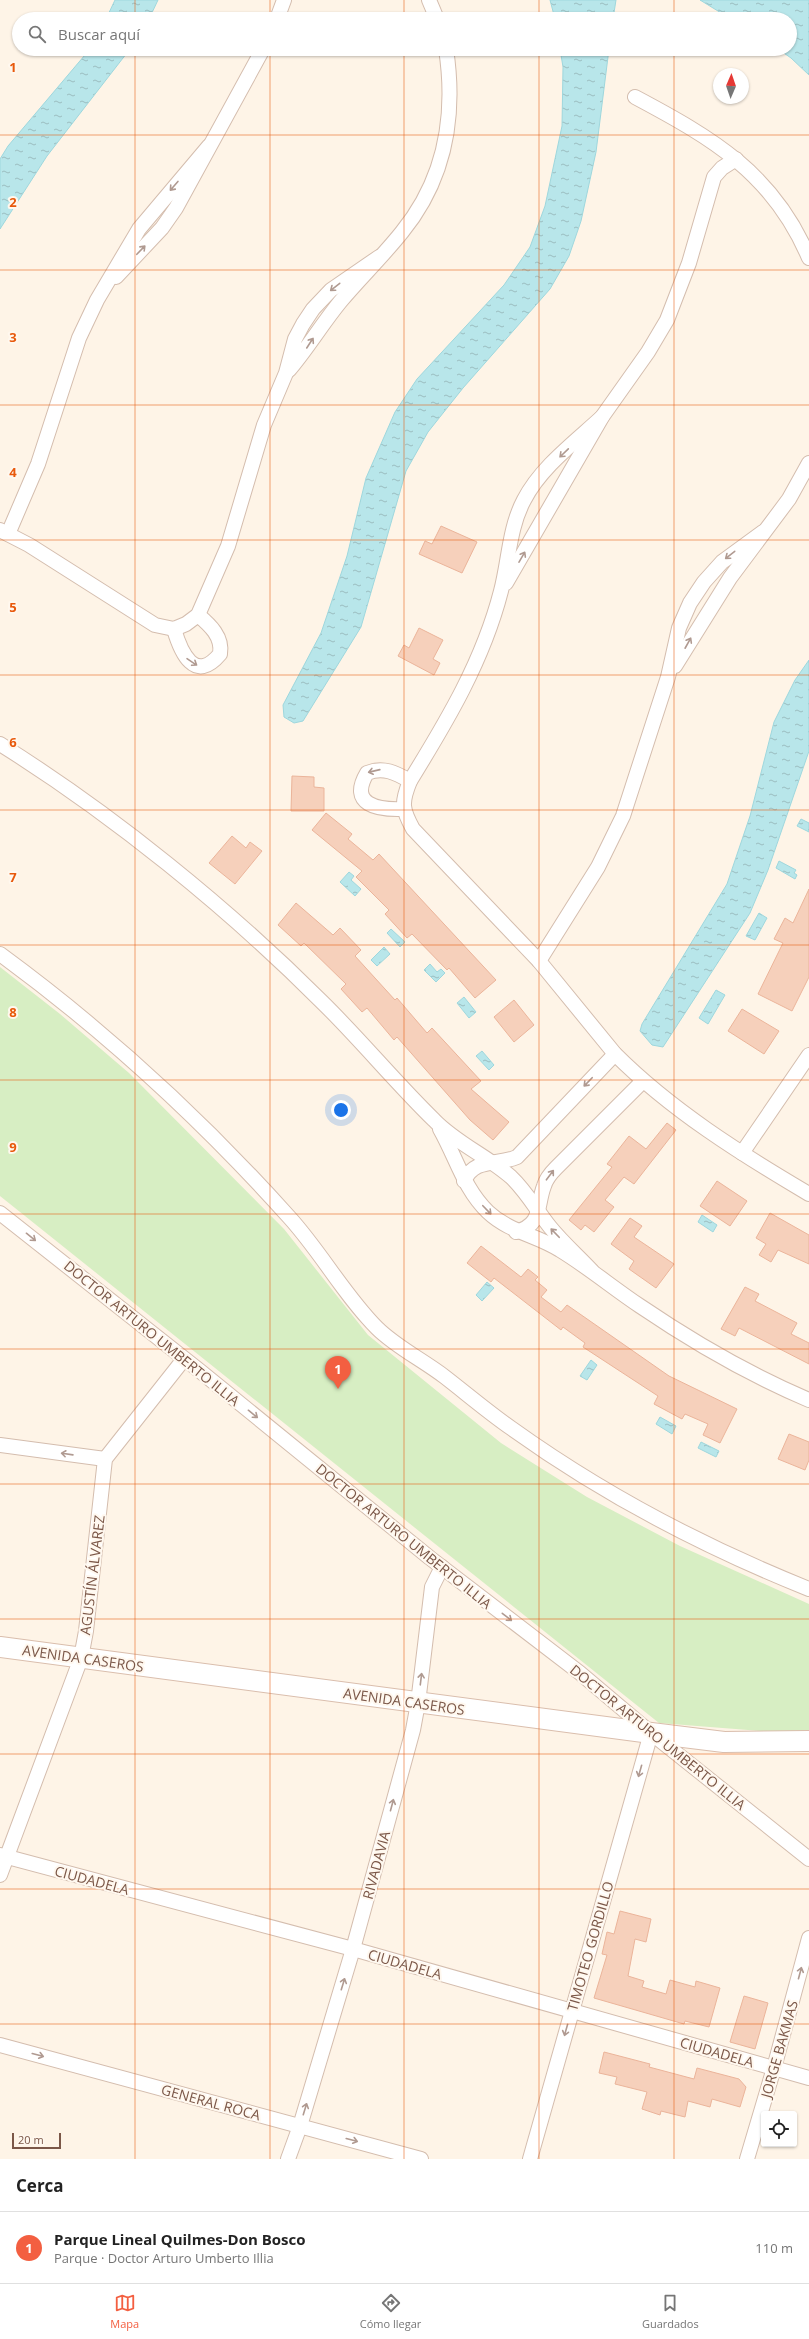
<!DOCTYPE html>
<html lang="es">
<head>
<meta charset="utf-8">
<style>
  body { margin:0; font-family:"Open Sans",sans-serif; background:#f2f2f2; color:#222 }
  .controls { position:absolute; right:12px; bottom:12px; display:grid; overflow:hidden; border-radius:4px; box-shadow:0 1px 3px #0004 }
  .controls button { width:36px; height:36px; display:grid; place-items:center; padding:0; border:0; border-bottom:1px solid #e0e0e0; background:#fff; color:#222; font:20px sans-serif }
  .compass { position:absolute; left:713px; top:68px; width:36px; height:36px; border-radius:50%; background:#fff; box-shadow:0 1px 3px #0004; rotate:2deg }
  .scale { position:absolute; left:12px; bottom:10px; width:49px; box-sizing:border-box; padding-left:4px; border:2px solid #7b5748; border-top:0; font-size:11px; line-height:14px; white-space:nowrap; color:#7b5748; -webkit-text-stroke:3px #fff8ef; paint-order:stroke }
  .you { position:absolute; left:341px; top:1110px; width:14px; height:14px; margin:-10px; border:3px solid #fff; border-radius:50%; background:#1a73e8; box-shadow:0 0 0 6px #1a73e833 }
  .badge { display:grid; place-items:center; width:26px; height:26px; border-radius:50%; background:#f35f41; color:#fff; font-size:13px; font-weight:700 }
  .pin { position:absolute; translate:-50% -33px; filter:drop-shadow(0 1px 2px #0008) }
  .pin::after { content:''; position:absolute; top:21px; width:14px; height:12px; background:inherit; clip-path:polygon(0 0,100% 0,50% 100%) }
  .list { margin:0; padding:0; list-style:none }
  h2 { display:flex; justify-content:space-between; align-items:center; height:52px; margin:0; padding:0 16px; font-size:17px }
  h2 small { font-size:13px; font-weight:400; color:#767676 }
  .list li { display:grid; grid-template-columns:26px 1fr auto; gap:12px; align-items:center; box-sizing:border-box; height:72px; padding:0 16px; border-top:1px solid #e0e0e0 }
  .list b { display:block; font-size:15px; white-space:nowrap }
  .list p { margin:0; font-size:13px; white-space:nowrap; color:#767676 }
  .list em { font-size:13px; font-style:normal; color:#767676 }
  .icon { flex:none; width:22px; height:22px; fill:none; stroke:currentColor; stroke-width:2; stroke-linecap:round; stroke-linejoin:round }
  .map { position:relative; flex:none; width:809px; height:2159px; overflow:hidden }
  .search { position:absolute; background:#fff; box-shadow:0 1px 3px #0004; left:12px; right:12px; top:12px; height:44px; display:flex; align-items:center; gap:10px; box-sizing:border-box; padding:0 14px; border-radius:22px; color:#767676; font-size:15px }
  .sheet { height:124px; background:#fff }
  nav { display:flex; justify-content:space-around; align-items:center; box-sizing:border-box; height:56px; border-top:1px solid #e0e0e0; background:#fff; font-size:11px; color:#767676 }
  nav a { display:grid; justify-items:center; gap:2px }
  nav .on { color:#f35f41 }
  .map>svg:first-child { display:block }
</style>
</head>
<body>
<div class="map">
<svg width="809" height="2159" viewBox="0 0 809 2159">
  <defs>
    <pattern id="water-ripples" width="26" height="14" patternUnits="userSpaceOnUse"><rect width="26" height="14" fill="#b8e6ea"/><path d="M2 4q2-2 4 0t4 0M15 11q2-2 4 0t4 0" fill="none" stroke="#9bbdc0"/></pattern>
  </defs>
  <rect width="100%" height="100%" fill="#fef4e7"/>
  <polygon fill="#d7eec3" points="0,967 60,1014 129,1073 284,1229 368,1335 501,1443 587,1497 680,1546 809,1604 809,1731 786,1733 659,1723 0,1196"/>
  <g fill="url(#water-ripples)" stroke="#9ed7dd">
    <polygon points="115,0 158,0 149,19 106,19"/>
    <polygon points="550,0 616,0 613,19 555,19"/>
    <polygon points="700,0 809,0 809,75 791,58 778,49 790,49 790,19 731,19"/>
    <polygon points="90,49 130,49 47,156 0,229 0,159 8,146"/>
    <polygon points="560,49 609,49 596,152 581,221 569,256 550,289 463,388 428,432 406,471 361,627 303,721 294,723 284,717 283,705 321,633 347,556 366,478 395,412 417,379 504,285 530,247 545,206 562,126 563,67"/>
    <polygon points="809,660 809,751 768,870 750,913 663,1047 652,1045 640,1031 642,1024 727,884 750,816 774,722 795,680"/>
    <polygon points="801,819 809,823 809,832 797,826"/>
    <polygon points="779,861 796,870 794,873 797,875 795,879 776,868"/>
    <polygon points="349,872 354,876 351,880 361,889 355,896 340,882"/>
    <polygon points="759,913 767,918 755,940 746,936"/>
    <polygon points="391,929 405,942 400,947 387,933"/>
    <polygon points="384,947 390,954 377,966 371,960"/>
    <polygon points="430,964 437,972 441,969 445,973 436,982 424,970"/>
    <polygon points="716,990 725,995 708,1024 699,1018"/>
    <polygon points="464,997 476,1012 469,1018 457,1003"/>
    <polygon points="482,1051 494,1065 489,1070 476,1056"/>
    <polygon points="702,1215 717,1225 713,1232 698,1222"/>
    <polygon points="487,1282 494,1288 482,1301 476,1295"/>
    <polygon points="591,1360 597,1365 587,1380 580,1376"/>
    <polygon points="660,1417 676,1426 672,1434 656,1424"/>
    <polygon points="701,1442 719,1451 716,1457 698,1448"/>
  </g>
  <g fill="#f6d0bb" stroke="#ebb49a">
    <polygon points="441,526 477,542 462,573 419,554 425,541 432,544"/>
    <polygon points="419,628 443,640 433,659 440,663 434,675 398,656 404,645 409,648"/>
    <polygon points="292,776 314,777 314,787 324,788 324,811 291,811"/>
    <polygon points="326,813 352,834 348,839 373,860 379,854 496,980 475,998 449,968 447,970 412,934 407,938 385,914 389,910 356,877 362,871 312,830"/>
    <polygon points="232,836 246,848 250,842 262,851 235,884 209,863"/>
    <polygon points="809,889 809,977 792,1011 758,994 783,943 774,939 785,918 793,923"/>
    <polygon points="296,903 333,935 340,928 361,950 355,956 395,1000 397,998 427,1033 432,1028 481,1081 471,1089 509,1122 493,1140 470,1120 397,1037 394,1040 367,1008 362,1012 341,989 346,984 304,943 301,946 278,925"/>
    <polygon points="514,1000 534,1025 514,1042 494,1017"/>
    <polygon points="742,1009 779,1031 764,1054 728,1031"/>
    <polygon points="667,1123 676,1130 634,1184 624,1177 605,1200 614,1207 594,1232 585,1225 581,1230 569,1220 612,1167 607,1164 629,1136 646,1149"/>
    <polygon points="717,1181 747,1201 730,1226 700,1206"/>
    <polygon points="770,1213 809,1235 809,1264 778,1250 771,1262 759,1255 766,1244 756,1238"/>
    <polygon points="630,1218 642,1226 634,1237 674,1264 656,1288 629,1269 634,1261 611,1244"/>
    <polygon points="481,1246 521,1277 528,1269 538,1277 535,1280 547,1290 541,1297 561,1312 567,1305 669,1376 737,1409 720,1443 703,1435 708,1424 685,1414 682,1419 654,1404 658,1396 583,1347 585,1343 563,1327 561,1330 494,1278 491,1282 467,1263"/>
    <polygon points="745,1287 759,1294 755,1301 797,1323 791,1334 809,1343 809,1364 739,1328 735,1336 721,1329"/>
    <polygon points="789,1434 809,1442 809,1460 805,1470 778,1459"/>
    <polygon points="620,1911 651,1919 646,1942 635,1939 628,1976 644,1981 642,1987 666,1994 670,1980 695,1987 696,1981 720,1988 709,2027 685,2021 684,2024 594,1998 607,1955 602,1954 607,1932 614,1934"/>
    <polygon points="744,1996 768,2003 755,2049 730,2042"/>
    <polygon points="604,2052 650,2064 649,2067 694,2079 697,2068 739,2079 746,2087 740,2107 712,2099 710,2107 688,2101 685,2117 661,2111 660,2115 642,2109 647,2092 615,2084 617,2077 599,2073"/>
  </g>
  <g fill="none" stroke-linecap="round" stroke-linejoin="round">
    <defs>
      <g id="street">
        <polyline points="429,0 437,19"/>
        <polyline points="277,19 284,0"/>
        <path d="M635,97c77,41 138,76 174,161"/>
        <polyline points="116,277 162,228 176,208 263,49"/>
        <path d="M289,370c18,-21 33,-46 51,-68 20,-24 43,-46 62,-70 44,-54 54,-117 44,-183"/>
        <path d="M602,417c-27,25 -61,50 -78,83 -15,28 -15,61 -23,91 -18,70 -54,130 -91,190 -9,22 -8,28 3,48l126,132 76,93c56,56 126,100 194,140"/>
        <polyline points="0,530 29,545 155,625 174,629 186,624 198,615 228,546 264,425 286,373 295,339 303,324 313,309 331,290 379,257"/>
        <polyline points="8,534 38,464 79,338 97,300 139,229 209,146"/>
        <polyline points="506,583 602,417 648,352 667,320 689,263 714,177 722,168 736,159"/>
        <path d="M174,629c7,24 21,55 46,25 3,-17 -10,-29 -22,-39"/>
        <polyline points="675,666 730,578 789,499 809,463"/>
        <path d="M0,744c112,70 228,164 321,257 39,38 74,81 113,119 22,23 53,36 77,57 16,15 26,34 39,50 13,16 28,29 42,44"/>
        <path d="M403,809c-25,1 -55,-4 -36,-36 16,-7 29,0 43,8"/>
        <path d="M0,954c105,77 202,166 289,263 32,35 55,78 88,111 19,19 46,32 68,49 22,17 43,35 66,51 92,66 193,119 298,161"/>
        <polyline points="539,961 598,867 623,816 668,677 679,628 690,603 704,582 722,562 763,532"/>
        <path d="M440,1129c16,28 24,60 48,83 21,20 49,23 72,38 28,17 53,38 80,56 53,36 110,69 169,94"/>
        <polyline points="742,1153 809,1055"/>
        <path d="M464,1181c11,-24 33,-15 53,-24l98,-103"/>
        <polyline points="0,1213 200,1371 430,1558 580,1673 651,1733 809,1859"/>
        <path d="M516,1232c27,-8 20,-25 28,-46 2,-7 7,-13 12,-18l87,-87"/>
        <polyline points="0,1445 105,1459"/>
        <polyline points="0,1855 353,1949 809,2078"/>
        <polyline points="0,1875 81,1658 86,1631 105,1459 184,1359"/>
        <polyline points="0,2045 421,2159"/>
        <polyline points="288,2159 300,2126 353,1949 413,1730 418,1703 432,1587 442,1567"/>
        <polyline points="530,2159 651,1733"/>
        <polyline points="747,2159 774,2068 809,1938"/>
      </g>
      <polyline id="secondary" points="0,1647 651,1733 724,1742 809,1741"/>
    </defs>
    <use href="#street" stroke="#d4bdae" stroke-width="16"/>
    <use href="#secondary" stroke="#dabead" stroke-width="22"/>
    <use href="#street" stroke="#fff" stroke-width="14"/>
    <use href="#secondary" stroke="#fff" stroke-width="20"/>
  </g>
  <defs><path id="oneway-shaft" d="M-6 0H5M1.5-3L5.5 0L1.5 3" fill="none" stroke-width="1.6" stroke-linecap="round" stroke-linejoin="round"/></defs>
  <g stroke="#b09a91">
    <use href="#oneway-shaft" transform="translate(174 186) rotate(131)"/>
    <use href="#oneway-shaft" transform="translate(141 250) rotate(-46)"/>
    <use href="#oneway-shaft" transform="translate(335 287) rotate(142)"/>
    <use href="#oneway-shaft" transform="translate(310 343) rotate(-57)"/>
    <use href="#oneway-shaft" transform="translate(564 453) rotate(136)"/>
    <use href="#oneway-shaft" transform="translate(730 555) rotate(142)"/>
    <use href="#oneway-shaft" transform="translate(522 557) rotate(-60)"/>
    <use href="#oneway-shaft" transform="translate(688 643) rotate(-61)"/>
    <use href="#oneway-shaft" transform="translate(192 662) rotate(34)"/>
    <use href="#oneway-shaft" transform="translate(374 771) rotate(167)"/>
    <use href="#oneway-shaft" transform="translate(588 1082) rotate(134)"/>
    <use href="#oneway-shaft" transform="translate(550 1175) rotate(-53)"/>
    <use href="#oneway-shaft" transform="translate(487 1210) rotate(46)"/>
    <use href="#oneway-shaft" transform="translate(555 1233) rotate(-134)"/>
    <use href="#oneway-shaft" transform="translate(31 1237) rotate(39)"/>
    <use href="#oneway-shaft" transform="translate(253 1414) rotate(39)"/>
    <use href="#oneway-shaft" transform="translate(67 1454) rotate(-172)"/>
    <use href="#oneway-shaft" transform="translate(507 1617) rotate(38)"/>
    <use href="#oneway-shaft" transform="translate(421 1679) rotate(-83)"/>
    <use href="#oneway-shaft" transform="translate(640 1771) rotate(106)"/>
    <use href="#oneway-shaft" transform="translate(392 1805) rotate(-75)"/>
    <use href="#oneway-shaft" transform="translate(800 1973) rotate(-75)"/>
    <use href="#oneway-shaft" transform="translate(343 1984) rotate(-73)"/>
    <use href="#oneway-shaft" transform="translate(566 2030) rotate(106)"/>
    <use href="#oneway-shaft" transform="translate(38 2055) rotate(15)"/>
    <use href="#oneway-shaft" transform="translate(305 2109) rotate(-73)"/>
    <use href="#oneway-shaft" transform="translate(352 2140) rotate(15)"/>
  </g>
  <path fill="none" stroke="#e8590c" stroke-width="1" stroke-opacity="0.55" d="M135,0v19M270,0v19M404,0v19M539,0v19M674,0v19M135,49v2110M270,49v2110M404,49v2110M539,49v2110M674,49v2110M0,135h809M0,270h809M0,405h809M0,540h809M0,675h809M0,810h809M0,945h809M0,1080h809M0,1214h809M0,1349h809M0,1484h809M0,1619h809M0,1754h809M0,1889h809M0,2024h809"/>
  <g text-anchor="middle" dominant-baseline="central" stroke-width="4" stroke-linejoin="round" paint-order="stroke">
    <g font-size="14" fill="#7b5748" stroke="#fff8ef">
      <text transform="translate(152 1333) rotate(39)">DOCTOR ARTURO UMBERTO ILLIA</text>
      <text transform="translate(404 1536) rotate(39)">DOCTOR ARTURO UMBERTO ILLIA</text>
      <text transform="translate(92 1575) rotate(-83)">AGUSTÍN ÁLVAREZ</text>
      <text transform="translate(83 1658) rotate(8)">AVENIDA CASEROS</text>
      <text transform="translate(404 1701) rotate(8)">AVENIDA CASEROS</text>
      <text transform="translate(658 1737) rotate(39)">DOCTOR ARTURO UMBERTO ILLIA</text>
      <text transform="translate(376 1865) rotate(-75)">RIVADAVIA</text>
      <text transform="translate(92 1880) rotate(15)">CIUDADELA</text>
      <text transform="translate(590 1946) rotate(-74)">TIMOTEO GORDILLO</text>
      <text transform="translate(405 1964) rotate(16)">CIUDADELA</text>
      <text transform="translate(779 2049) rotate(-74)">JORGE BAKMAS</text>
      <text transform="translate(717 2052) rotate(16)">CIUDADELA</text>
      <text transform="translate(211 2102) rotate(15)">GENERAL ROCA</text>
    </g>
  </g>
  <g font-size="13" text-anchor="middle" font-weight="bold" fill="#e8590c" stroke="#fff8ef" stroke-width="4" stroke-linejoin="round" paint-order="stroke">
    <text x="13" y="72">1</text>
    <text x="13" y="207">2</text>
    <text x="13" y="342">3</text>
    <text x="13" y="477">4</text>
    <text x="13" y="612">5</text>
    <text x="13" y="747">6</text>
    <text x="13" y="882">7</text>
    <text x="13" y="1017">8</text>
    <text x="13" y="1152">9</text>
  </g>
</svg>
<div class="controls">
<button><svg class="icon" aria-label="locate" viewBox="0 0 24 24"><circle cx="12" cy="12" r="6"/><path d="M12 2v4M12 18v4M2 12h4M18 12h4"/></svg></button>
</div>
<svg class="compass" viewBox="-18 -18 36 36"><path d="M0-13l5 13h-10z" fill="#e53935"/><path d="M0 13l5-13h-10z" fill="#767676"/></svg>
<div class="scale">20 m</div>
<div class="you"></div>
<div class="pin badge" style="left:338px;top:1389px">1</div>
<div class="search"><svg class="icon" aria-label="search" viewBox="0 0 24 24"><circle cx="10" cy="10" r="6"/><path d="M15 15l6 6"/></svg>Buscar aquí</div>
</div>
<section class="sheet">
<h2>Cerca<small></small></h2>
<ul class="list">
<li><span class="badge">1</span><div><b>Parque Lineal Quilmes-Don Bosco</b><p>Parque · Doctor Arturo Umberto Illia</p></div><em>110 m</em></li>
</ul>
</section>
<nav>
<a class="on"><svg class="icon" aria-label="map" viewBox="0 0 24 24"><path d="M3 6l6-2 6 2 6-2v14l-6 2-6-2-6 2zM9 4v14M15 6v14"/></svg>Mapa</a>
<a><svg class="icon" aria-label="directions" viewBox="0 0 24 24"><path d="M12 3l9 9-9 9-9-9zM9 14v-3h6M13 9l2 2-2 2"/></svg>Cómo llegar</a>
<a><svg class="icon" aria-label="saved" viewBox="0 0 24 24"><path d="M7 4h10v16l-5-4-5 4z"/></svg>Guardados</a>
</nav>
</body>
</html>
